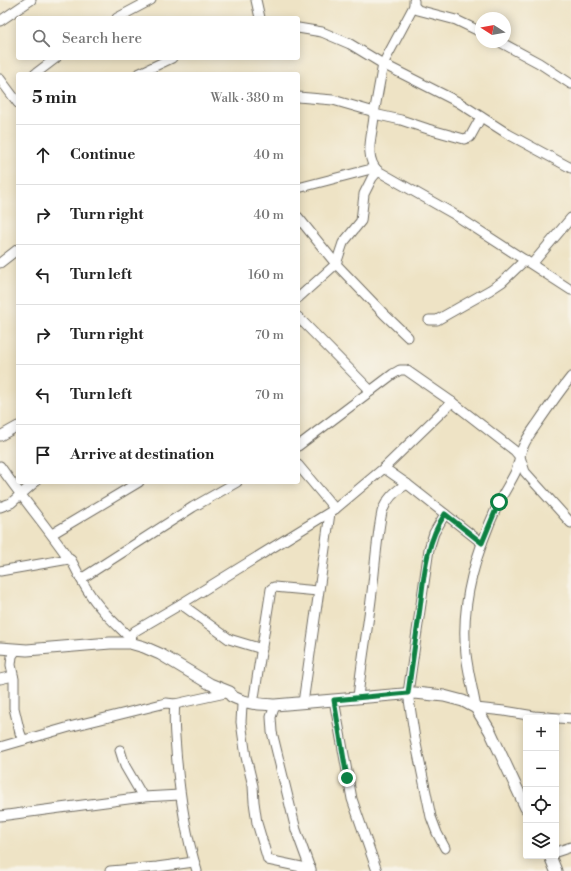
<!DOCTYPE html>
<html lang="en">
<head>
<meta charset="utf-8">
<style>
  body { margin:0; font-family:"Libre Bodoni",serif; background:#f6f6f6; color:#222 }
  .controls { position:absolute; right:12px; bottom:12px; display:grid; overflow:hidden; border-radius:4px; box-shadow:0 2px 10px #0003 }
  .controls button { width:36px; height:36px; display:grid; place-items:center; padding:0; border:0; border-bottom:1px solid #e0e0e0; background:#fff; color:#222; font:20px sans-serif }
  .compass { position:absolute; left:475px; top:12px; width:36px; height:36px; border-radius:50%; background:#fff; box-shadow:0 2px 10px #0003; rotate:281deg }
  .stop { position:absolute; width:12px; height:12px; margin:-9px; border:3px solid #0b8043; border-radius:50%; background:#fff }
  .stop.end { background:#0b8043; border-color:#fff; box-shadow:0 1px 4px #0008 }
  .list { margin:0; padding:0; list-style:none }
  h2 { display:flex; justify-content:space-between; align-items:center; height:52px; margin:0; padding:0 16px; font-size:17px }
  h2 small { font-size:13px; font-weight:400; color:#767676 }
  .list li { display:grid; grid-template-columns:26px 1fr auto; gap:12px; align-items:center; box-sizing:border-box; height:60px; padding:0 16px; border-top:1px solid #e0e0e0 }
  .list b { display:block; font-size:15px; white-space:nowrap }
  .list em { font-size:13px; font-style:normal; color:#767676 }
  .icon { flex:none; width:22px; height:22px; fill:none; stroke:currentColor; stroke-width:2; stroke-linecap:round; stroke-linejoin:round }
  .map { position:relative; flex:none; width:571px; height:871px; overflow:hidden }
  .search { position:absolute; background:#fff; box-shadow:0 2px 10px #0003; left:16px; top:16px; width:284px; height:44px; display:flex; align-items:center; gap:10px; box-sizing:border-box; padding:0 14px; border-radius:4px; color:#767676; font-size:15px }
  .panel { position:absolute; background:#fff; box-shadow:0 2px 10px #0003; left:16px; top:72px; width:284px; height:412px; border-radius:4px }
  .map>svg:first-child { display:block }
</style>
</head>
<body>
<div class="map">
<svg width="571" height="871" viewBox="0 0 571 871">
  <rect width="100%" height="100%" fill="#f7f3e8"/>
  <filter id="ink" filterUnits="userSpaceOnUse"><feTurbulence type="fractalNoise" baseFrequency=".025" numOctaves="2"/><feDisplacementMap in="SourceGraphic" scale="8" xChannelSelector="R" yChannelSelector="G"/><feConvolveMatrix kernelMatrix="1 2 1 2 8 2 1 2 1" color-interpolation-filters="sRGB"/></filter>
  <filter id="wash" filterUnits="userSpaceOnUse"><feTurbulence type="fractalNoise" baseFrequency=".012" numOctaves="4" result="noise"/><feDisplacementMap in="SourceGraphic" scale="16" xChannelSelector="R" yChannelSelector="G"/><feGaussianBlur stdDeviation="0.9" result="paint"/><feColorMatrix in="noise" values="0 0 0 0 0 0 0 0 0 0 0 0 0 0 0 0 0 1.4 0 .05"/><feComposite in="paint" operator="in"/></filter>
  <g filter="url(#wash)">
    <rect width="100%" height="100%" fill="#eee3c5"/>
  </g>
  <g filter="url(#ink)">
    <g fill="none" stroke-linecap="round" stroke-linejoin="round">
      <defs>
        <g id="minor">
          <polyline points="256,0 260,18"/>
          <polyline points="414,1 414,6 418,10 456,20 481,32"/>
          <polyline points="414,6 383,64 374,114 401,120 428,129 464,139 470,137 481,117"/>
          <polyline points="117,18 151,0"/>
          <polyline points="0,21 31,0"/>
          <polyline points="298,28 322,32 350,44 383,64 458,102 508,134 571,168"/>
          <polyline points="500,42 539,63 571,84"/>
          <polyline points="35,74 56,58"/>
          <polyline points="138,74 172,58"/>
          <polyline points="0,79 18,103"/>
          <path d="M298,97l35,3 38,11 3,3v2c-1,17 -11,41 4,55l74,42 119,77"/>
          <polyline points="298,188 375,168"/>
          <polyline points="298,217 336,264 384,314 408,337"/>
          <polyline points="0,263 18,249"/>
          <polyline points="532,264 571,218"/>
          <polyline points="298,298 336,264 343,243 361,221 364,194 372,178 378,171"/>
          <polyline points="298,317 371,391"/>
          <polyline points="429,320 437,320 490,290 502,282 525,260"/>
          <path d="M571,377c-12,15 -23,31 -34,47 -5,7 -11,15 -14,23 -4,8 -4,18 -8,26 -5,10 -11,19 -16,29 -22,48 -39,99 -33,152 2,18 7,36 10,54l28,3 30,5 37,3"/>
          <polyline points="0,436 18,426"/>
          <polyline points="298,446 393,374 400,370 406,370 452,402 515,451 520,457 525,472 571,523"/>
          <polyline points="298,465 335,509"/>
          <path d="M0,466c22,32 47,61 69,93l2,1c6,10 10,21 17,31 11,18 27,32 42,47"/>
          <polyline points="384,468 407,484 482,543"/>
          <polyline points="0,507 11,503 35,482"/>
          <polyline points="445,514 434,533 429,549 408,693 415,739 431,817 437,833 445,848"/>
          <polyline points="52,534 139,482"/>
          <polyline points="0,571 69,559"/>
          <polyline points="81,579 193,507 237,482"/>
          <polyline points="181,604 229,639 262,649"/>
          <polyline points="130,643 132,634 135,631 181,604 335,509 384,468 452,402"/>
          <polyline points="16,650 12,656 11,665 14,679 14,708 20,733 23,740"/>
          <polyline points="0,679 13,676"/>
          <path d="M358,698c3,-33 9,-65 13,-98 4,-29 5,-59 11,-88 4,-12 14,-22 25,-28"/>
          <polyline points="334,700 352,799 377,871"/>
          <polyline points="246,703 242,705 241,722 246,757 253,786 254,802 257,823 268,860 311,869"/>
          <polyline points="303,703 330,513"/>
          <path d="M175,704c-2,15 0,31 1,46 3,41 9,82 21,121"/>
          <polyline points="253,704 271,589 274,587 318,591"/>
          <polyline points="275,705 271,717 272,732 296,830 311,871"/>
          <polyline points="0,747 73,726 166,703 175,704 230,692"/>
          <polyline points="120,750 125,766 143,797"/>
          <polyline points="0,816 143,797 180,795"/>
          <polyline points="556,852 571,847"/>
          <polyline points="110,871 157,867 194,862"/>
        </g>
        <g id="tertiary">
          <path d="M0,648l27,2 83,-7h20l14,4 16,7 50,30 20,8 1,4c15,8 28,8 44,9l140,-12 29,3 19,5 13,7 14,23 36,77"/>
          <polyline points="550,856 556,871"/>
        </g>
      </defs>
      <use href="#minor" stroke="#6f6b61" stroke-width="11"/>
      <use href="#tertiary" stroke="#6f6b61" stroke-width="13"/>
      <use href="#minor" stroke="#fff" stroke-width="9"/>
      <use href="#tertiary" stroke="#fff" stroke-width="11"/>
    </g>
  </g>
  <g fill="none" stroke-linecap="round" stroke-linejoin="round" filter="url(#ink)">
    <path stroke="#0b8043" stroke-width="5" d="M347,778l-13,-78 74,-7c4,-28 8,-57 12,-85 4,-33 6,-66 25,-94l37,29 17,-41"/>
  </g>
</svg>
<div class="controls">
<button>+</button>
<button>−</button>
<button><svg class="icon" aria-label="locate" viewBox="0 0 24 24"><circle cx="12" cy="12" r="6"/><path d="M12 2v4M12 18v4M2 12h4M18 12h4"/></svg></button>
<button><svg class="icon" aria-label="layers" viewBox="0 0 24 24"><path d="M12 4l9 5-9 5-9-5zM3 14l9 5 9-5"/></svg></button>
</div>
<svg class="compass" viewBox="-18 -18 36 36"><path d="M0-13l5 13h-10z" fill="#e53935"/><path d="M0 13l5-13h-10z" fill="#767676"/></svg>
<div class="stop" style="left:499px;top:502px"></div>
<div class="stop end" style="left:347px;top:778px"></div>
<div class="search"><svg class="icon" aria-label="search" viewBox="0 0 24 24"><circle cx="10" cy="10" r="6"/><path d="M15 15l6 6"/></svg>Search here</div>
<section class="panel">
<h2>5 min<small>Walk · 380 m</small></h2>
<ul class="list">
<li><svg class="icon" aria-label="ahead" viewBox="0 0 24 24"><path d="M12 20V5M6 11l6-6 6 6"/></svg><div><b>Continue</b></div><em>40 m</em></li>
<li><svg class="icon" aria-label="right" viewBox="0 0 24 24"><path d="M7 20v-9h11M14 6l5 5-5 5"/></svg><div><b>Turn right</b></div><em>40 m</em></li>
<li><svg class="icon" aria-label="left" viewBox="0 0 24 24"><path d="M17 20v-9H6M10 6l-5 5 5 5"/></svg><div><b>Turn left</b></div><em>160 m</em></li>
<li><svg class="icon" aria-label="right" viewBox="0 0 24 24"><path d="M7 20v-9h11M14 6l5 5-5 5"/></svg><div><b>Turn right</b></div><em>70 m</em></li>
<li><svg class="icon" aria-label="left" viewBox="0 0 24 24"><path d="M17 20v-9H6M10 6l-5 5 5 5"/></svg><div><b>Turn left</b></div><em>70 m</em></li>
<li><svg class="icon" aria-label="arrive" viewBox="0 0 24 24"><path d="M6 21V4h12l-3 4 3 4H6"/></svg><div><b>Arrive at destination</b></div></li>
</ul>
</section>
</div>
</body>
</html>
